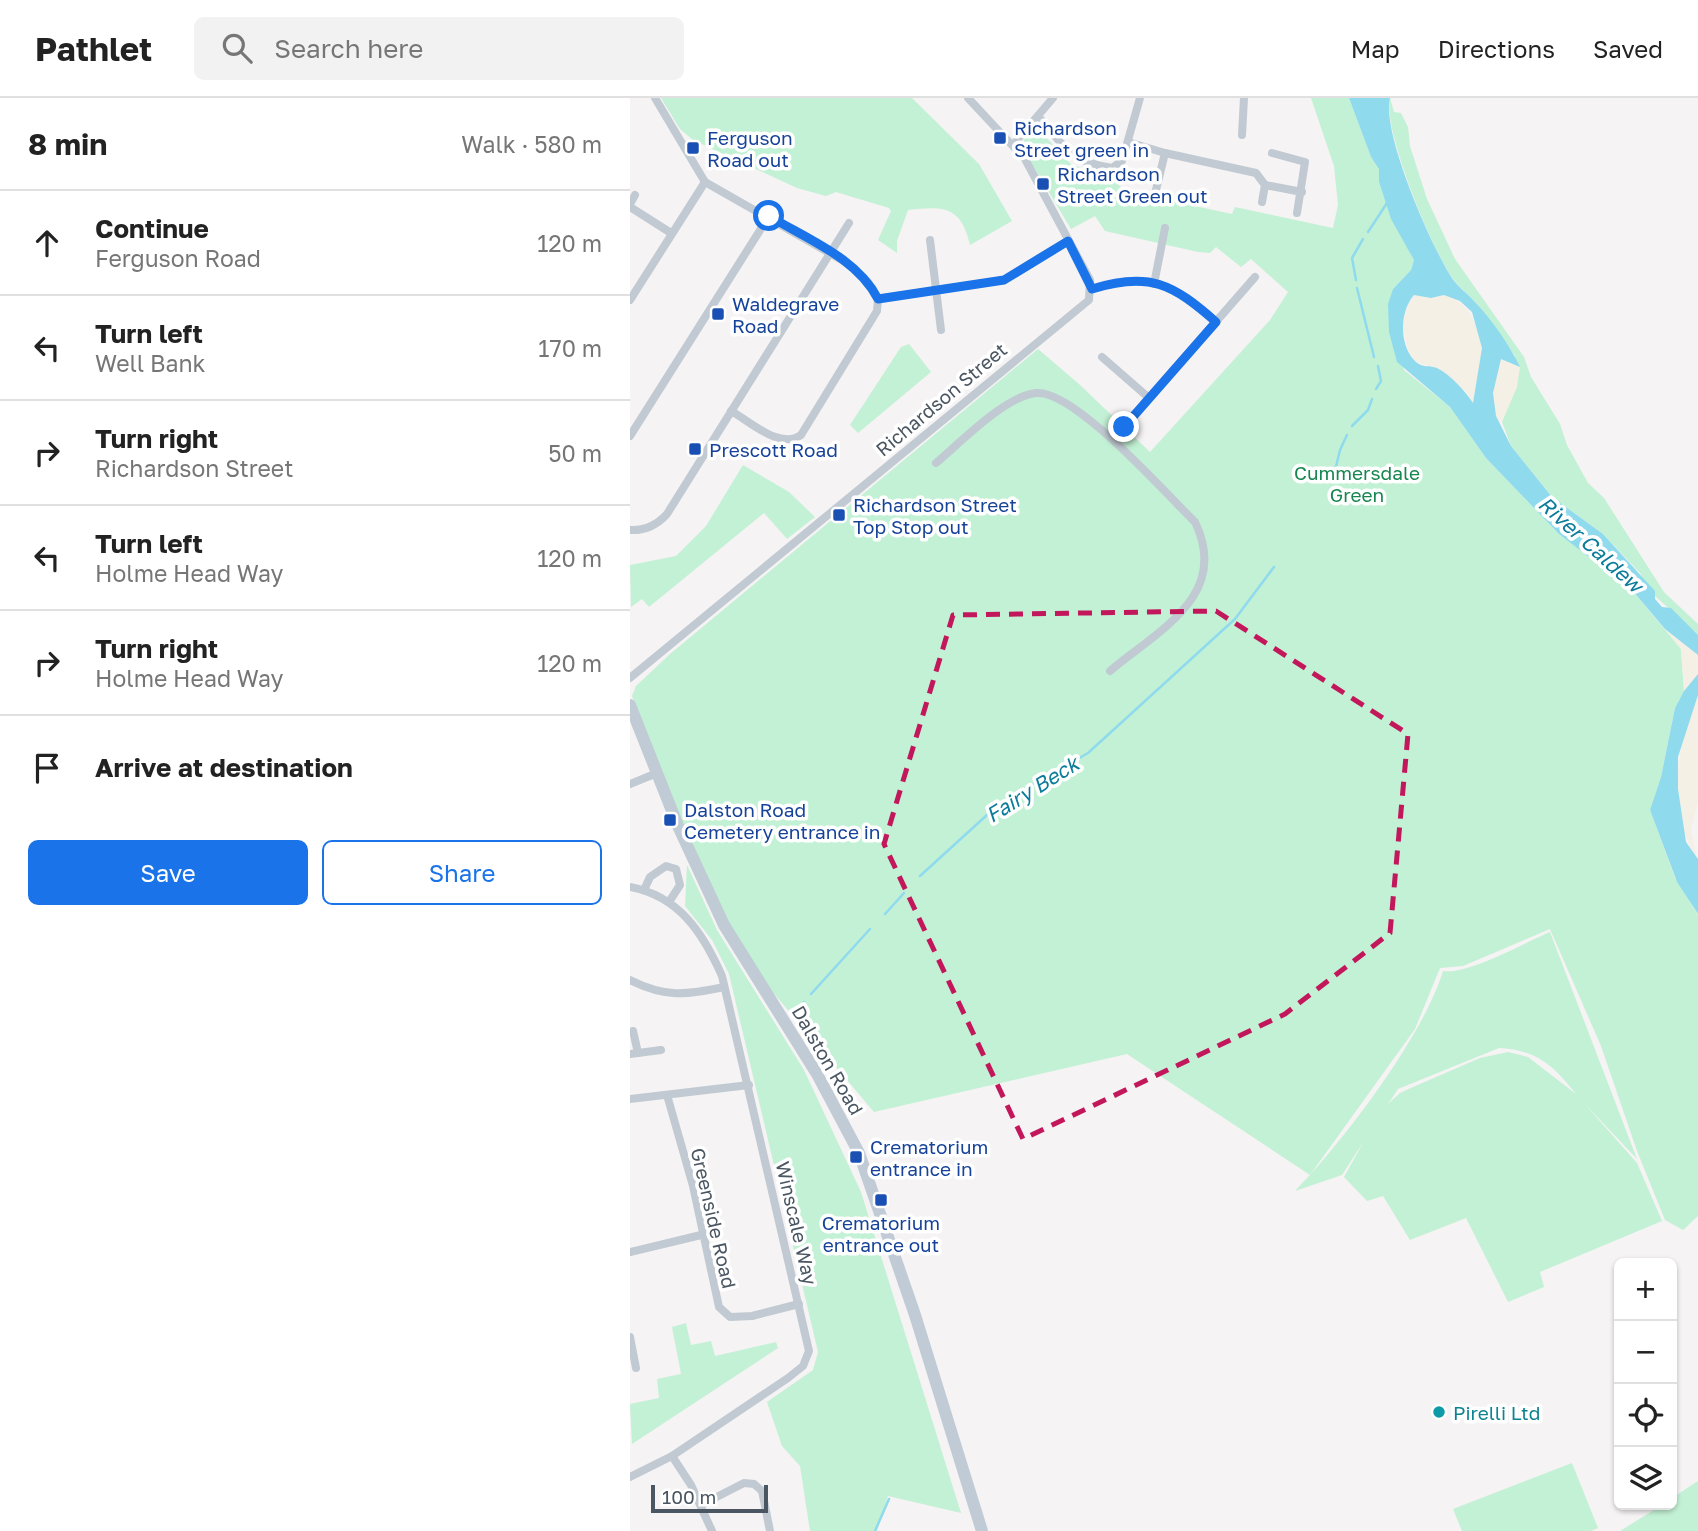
<!DOCTYPE html>
<html lang="en">
<head>
<meta charset="utf-8">
<style>
  body { margin:0; font-family:"Golos Text",sans-serif; background:#f2f2f2; color:#222 }
  .controls { position:absolute; right:21px; bottom:21px; display:grid; overflow:hidden; border-radius:10px; box-shadow:0 2px 5px #0004 }
  .controls button { width:63px; height:63px; display:grid; place-items:center; padding:0; border:0; border-bottom:2px solid #e0e0e0; background:#fff; color:#222; font:35px sans-serif }
  .scale { position:absolute; left:21px; bottom:18px; width:117px; box-sizing:border-box; padding-left:7px; border:4px solid #4a5661; border-top:0; font-size:19px; line-height:24px; white-space:nowrap; color:#4a5661; -webkit-text-stroke:5px #fff; paint-order:stroke }
  .stop { position:absolute; width:21px; height:21px; margin:-16px; border:5px solid #1a73e8; border-radius:50%; background:#fff }
  .stop.end { background:#1a73e8; border-color:#fff; box-shadow:0 2px 7px #0008 }
  .list { margin:0; padding:0; list-style:none }
  h2 { display:flex; justify-content:space-between; align-items:center; height:91px; margin:0; padding:0 28px; font-size:30px }
  h2 small { font-size:23px; font-weight:400; color:#767676 }
  .list li { display:grid; grid-template-columns:46px 1fr auto; gap:21px; align-items:center; box-sizing:border-box; height:105px; padding:0 28px; border-top:2px solid #e0e0e0 }
  .list b { display:block; font-size:26px; white-space:nowrap }
  .list p { margin:0; font-size:23px; white-space:nowrap; color:#767676 }
  .list em { font-size:23px; font-style:normal; color:#767676 }
  .actions { display:flex; gap:14px; padding:21px 28px }
  .actions a { flex:1; padding:16px 0; border:2px solid #1a73e8; border-radius:10px; text-align:center; font-size:24px; color:#1a73e8 }
  .actions .main { background:#1a73e8; color:#fff }
  .icon { flex:none; width:38px; height:38px; fill:none; stroke:currentColor; stroke-width:2; stroke-linecap:round; stroke-linejoin:round }
  .map { position:relative; flex:none; width:1068px; height:1433px; overflow:hidden }
  header { display:flex; align-items:center; gap:42px; box-sizing:border-box; height:98px; padding:0 35px; background:#fff; border-bottom:2px solid #e0e0e0 }
  header strong { font-size:33px }
  nav { display:flex; gap:38px; margin-inline-start:auto; font-size:24px }
  .search { width:490px; height:63px; background:#f2f2f2; display:flex; align-items:center; gap:18px; box-sizing:border-box; padding:0 24px; border-radius:10px; color:#767676; font-size:26px }
  main { display:flex }
  aside { flex:1; background:#fff }
  .map>svg:first-child { display:block }
</style>
</head>
<body>
<header>
<strong>Pathlet</strong>
<div class="search"><svg class="icon" aria-label="search" viewBox="0 0 24 24"><circle cx="10" cy="10" r="6"/><path d="M15 15l6 6"/></svg>Search here</div>
<nav><a>Map</a><a>Directions</a><a>Saved</a></nav>
</header>
<main>
<aside>
<h2>8 min<small>Walk · 580 m</small></h2>
<ul class="list">
<li><svg class="icon" aria-label="ahead" viewBox="0 0 24 24"><path d="M12 20V5M6 11l6-6 6 6"/></svg><div><b>Continue</b><p>Ferguson Road</p></div><em>120 m</em></li>
<li><svg class="icon" aria-label="left" viewBox="0 0 24 24"><path d="M17 20v-9H6M10 6l-5 5 5 5"/></svg><div><b>Turn left</b><p>Well Bank</p></div><em>170 m</em></li>
<li><svg class="icon" aria-label="right" viewBox="0 0 24 24"><path d="M7 20v-9h11M14 6l5 5-5 5"/></svg><div><b>Turn right</b><p>Richardson Street</p></div><em>50 m</em></li>
<li><svg class="icon" aria-label="left" viewBox="0 0 24 24"><path d="M17 20v-9H6M10 6l-5 5 5 5"/></svg><div><b>Turn left</b><p>Holme Head Way</p></div><em>120 m</em></li>
<li><svg class="icon" aria-label="right" viewBox="0 0 24 24"><path d="M7 20v-9h11M14 6l5 5-5 5"/></svg><div><b>Turn right</b><p>Holme Head Way</p></div><em>120 m</em></li>
<li><svg class="icon" aria-label="arrive" viewBox="0 0 24 24"><path d="M6 21V4h12l-3 4 3 4H6"/></svg><div><b>Arrive at destination</b></div></li>
</ul>
<div class="actions"><a class="main">Save</a><a>Share</a></div>
</aside>
<div class="map">
<svg width="1068" height="1433" viewBox="0 0 1068 1433">
  <rect width="100%" height="100%" fill="#f5f3f3"/>
  <g fill="#c3f1d5" fill-rule="evenodd">
    <path d="M31,0h251l67,66 33,57 -42,24c-9,-39 -26,-39 -62,-35l-11,31v12l-19,-13 13,-29 -2,-3 -53,-16 -10,4 -29,-8 -104,-48 -13,-11z"/>
    <polygon points="681,0 719,0 741,59 749,70 749,84 757,108 784,162 781,172 763,191 774,272 820,309 856,360 929,436 959,455 1002,492 1051,551 1054,593 1045,610 1031,679 1020,712 1045,780 1068,817 1068,1118 1053,1132 1035,1122 1007,1053 971,948 920,831 833,868 810,870 785,931 680,1077 497,956 244,1014 119,866 49,728 2,598 6,588 40,556 408,251 449,286 520,354 640,222 658,194 621,161 611,169 586,149 580,155 568,154 475,133 465,118 441,131 393,51 393,43 402,32 410,33 442,67 478,77 495,93 602,116 605,109 703,130 708,107 704,68"/>
    <path d="M760,0l4,14 7,1 7,14 2,19 17,53 28,60 69,98 7,20 29,47 7,21 21,38 16,15 60,94 34,32v11l-44,-40 -14,-22 -37,-39 -51,-37 -41,-51 -9,-24 8,-21 5,-45c-13,-18 -25,-36 -39,-53 -7,-8 -16,-15 -22,-23 -21,-27 -72,-151 -64,-182z"/>
    <polygon points="279,246 301,274 228,335 220,327 271,249"/>
    <polygon points="113,367 159,394 185,419 157,441 134,415 19,509 12,501 1,509 0,467 46,458 76,428"/>
    <polygon points="57,767 87,832 174,972 231,1094 331,1415 258,1398 247,1433 180,1433 170,1368 152,1348 137,1304 183,1272 188,1254 99,876 82,842 55,808"/>
    <path d="M920,834l87,227 -54,-57 54,61 25,58 -122,51 4,15 -36,15 -42,-84 -56,22 -27,-44 -16,5 -23,-24 20,-36 -22,34 -47,16c48,-49 129,-156 148,-220 25,4 83,-29 107,-39zM869,950c38,2 54,17 77,46l-48,-37 -20,-5 -28,6 -67,29 -13,6 -12,11 10,-15z"/>
    <polygon points="56,1225 61,1247 81,1243 85,1258 146,1244 148,1250 2,1346 0,1306 29,1300 27,1281 51,1276 42,1229"/>
    <polygon points="942,1365 968,1430 961,1433 832,1433 823,1411"/>
    <polygon points="1068,1383 1068,1433 990,1433 1032,1407 1042,1407 1042,1400"/>
  </g>
  <g fill="#f5f0e5">
    <path d="M814,196c27,11 31,27 38,54l38,19 -3,20 -15,35 -29,-19 -7,-12 -34,-24 -16,-5 -8,-11 -5,-26 4,-18 7,-12 18,3z"/>
    <polygon points="1035,531 1068,557 1068,576 1054,593 1051,551"/>
    <path d="M1068,597v105l-7,30 6,27c-26,-37 -22,-95 -9,-137 3,-8 4,-18 10,-25z"/>
  </g>
  <g fill="#90daee" fill-rule="evenodd">
    <path d="M719,0h41c-9,34 42,150 62,180 6,9 15,15 22,23 18,19 35,43 46,66l-19,-8 -8,34 3,23 15,30 41,51 51,37 52,57v8l7,8 9,1 27,27v20l-33,-26 -33,-39 -73,-56 -73,-76 -36,-51 -53,-45 -8,-30 -1,-28 5,-15 18,-19 3,-10 -23,-41 -12,-37v-13l-8,-12zM784,197l17,3 13,-3 16,6 12,11 10,36 -9,55c-8,-12 -22,-28 -36,-35 -7,-3 -15,0 -21,-6 -17,-15 -17,-50 -2,-67z"/>
    <polygon points="1068,576 1068,597 1048,659 1048,691 1056,744 1068,761 1068,816 1047,784 1020,712 1031,679 1045,610 1054,593"/>
  </g>
  <g fill="none" stroke-linecap="round" stroke-linejoin="round">
    <g stroke="#90daee" stroke-width="2.5">
      <polyline points="738,134 757,105"/>
      <polyline points="726,182 722,160 733,141"/>
      <polyline points="727,190 744,259"/>
      <polyline points="746,291 751,283 748,268"/>
      <polyline points="722,328 738,312 742,301"/>
      <polyline points="703,381 710,352 717,337"/>
      <polyline points="290,778 369,706 458,655 605,521 644,469"/>
      <polyline points="255,816 274,795"/>
      <polyline points="181,896 240,831"/>
      <polyline points="165,919 174,904"/>
      <polyline points="245,1433 259,1401"/>
    </g>
    <g stroke="#c1cad2" stroke-width="8">
      <polyline points="25,0 75,84 217,165 238,184 248,201"/>
      <path d="M408,18c26,30 32,46 74,52l10,-7 18,-63"/>
      <polyline points="612,37 614,0"/>
      <polyline points="498,44 535,55 626,75 635,87 632,104"/>
      <polyline points="383,47 423,0"/>
      <polyline points="642,55 675,64 667,115"/>
      <polyline points="635,87 672,94"/>
      <polyline points="525,96 535,55"/>
      <polyline points="0,106 5,97"/>
      <polyline points="0,109 41,135"/>
      <polyline points="300,142 311,232"/>
      <polyline points="524,186 535,130"/>
      <path d="M462,191c57,-18 81,-5 124,33"/>
      <polyline points="248,201 374,182 438,143"/>
      <polyline points="0,202 75,84"/>
      <polyline points="472,259 519,300"/>
      <path d="M101,313c20,11 49,39 70,24l76,-124 1,-12"/>
      <polyline points="494,329 625,179"/>
      <polyline points="0,338 139,118"/>
      <path d="M306,365c24,-20 69,-67 100,-70 38,-4 130,101 159,129 36,74 -38,109 -85,149"/>
      <path d="M0,432c16,1 27,-5 37,-16l182,-291"/>
      <polyline points="0,580 459,202 460,182 395,61 338,0"/>
      <polyline points="0,686 27,675"/>
      <path d="M0,789c49,9 73,46 92,89l87,375 -6,15 -15,12 -116,78 -42,21"/>
      <polyline points="14,792 20,779 36,768 46,771 50,787 39,804"/>
      <path d="M0,882c36,18 56,15 94,7"/>
      <polyline points="3,933 8,955"/>
      <polyline points="0,956 31,952"/>
      <polyline points="37,997 63,1088 89,1209 100,1219 122,1218 169,1206"/>
      <polyline points="0,1001 119,987"/>
      <polyline points="0,1154 71,1137"/>
      <polyline points="0,1239 6,1270"/>
      <polyline points="42,1358 61,1387 82,1433"/>
      <polyline points="71,1407 114,1385 124,1386 132,1393 140,1433"/>
    </g>
    <polyline stroke="#c1cbd6" stroke-width="12" points="0,607 48,728 94,827 187,976 229,1055 285,1217 352,1433"/>
  </g>
  <g fill="none" stroke-linecap="round" stroke-linejoin="round">
    <path stroke="#1a73e8" stroke-width="9" d="M139,118c38,23 88,42 109,83l126,-19 64,-39 24,48c57,-18 81,-5 124,33l-92,105"/>
  </g>
  <path fill="none" stroke="#c2185b" stroke-width="5" stroke-dasharray="14 9" stroke-linejoin="round" d="M586,513l192,123 -18,199 -105,81 -262,125 -139,-295 69,-229z"/>
  <g fill="#1a4fb4" stroke="#fff" stroke-width="2.5">
    <rect x="363" y="33" width="14" height="14" rx="3.5"/>
    <rect x="56" y="43" width="14" height="14" rx="3.5"/>
    <rect x="406" y="79" width="14" height="14" rx="3.5"/>
    <rect x="81" y="209" width="14" height="14" rx="3.5"/>
    <rect x="58" y="344" width="14" height="14" rx="3.5"/>
    <rect x="202" y="410" width="14" height="14" rx="3.5"/>
    <rect x="33" y="715" width="14" height="14" rx="3.5"/>
    <rect x="219" y="1052" width="14" height="14" rx="3.5"/>
    <rect x="244" y="1095" width="14" height="14" rx="3.5"/>
  </g>
  <circle fill="#0f9aa8" stroke="#fff" stroke-width="2.5" cx="809" cy="1314" r="7"/>
  <g text-anchor="middle" dominant-baseline="central" stroke-width="7" stroke-linejoin="round" paint-order="stroke">
    <g font-size="19" fill="#164399" stroke="#fff" text-anchor="start">
      <text x="384" y="29">Richardson<tspan x="384" dy="22">Street green in</tspan></text>
      <text x="77" y="39">Ferguson<tspan x="77" dy="22">Road out</tspan></text>
      <text x="427" y="75">Richardson<tspan x="427" dy="22">Street Green out</tspan></text>
      <text x="102" y="205">Waldegrave<tspan x="102" dy="22">Road</tspan></text>
      <text x="79" y="351">Prescott Road</text>
      <text x="223" y="406">Richardson Street<tspan x="223" dy="22">Top Stop out</tspan></text>
      <text x="54" y="711">Dalston Road<tspan x="54" dy="22">Cemetery entrance in</tspan></text>
      <text x="240" y="1048">Crematorium<tspan x="240" dy="22">entrance in</tspan></text>
      <text x="251" y="1124" text-anchor="middle">Crematorium<tspan x="251" dy="22">entrance out</tspan></text>
    </g>
    <g font-size="19" fill="#4a5661" stroke="#fff">
      <text transform="translate(311 301) rotate(-40)">Richardson Street</text>
      <text transform="translate(198 962) rotate(60)">Dalston Road</text>
      <text transform="translate(84 1120) rotate(77)">Greenside Road</text>
      <text transform="translate(167 1125) rotate(77)">Winscale Way</text>
    </g>
    <g font-size="19" fill="#17864f" stroke="#fff">
      <text x="727" y="374">Cummersdale<tspan x="727" dy="22">Green</tspan></text>
    </g>
    <g font-size="19" fill="#0d838f" stroke="#fff" text-anchor="start">
      <text x="823" y="1314">Pirelli Ltd</text>
    </g>
    <g font-size="21" font-style="italic" fill="#0c7c9b" stroke="#fff">
      <text transform="translate(961 446) rotate(42)">River Caldew</text>
      <text transform="translate(402 691) rotate(-32)">Fairy Beck</text>
    </g>
  </g>
</svg>
<div class="controls">
<button>+</button>
<button>−</button>
<button><svg class="icon" aria-label="locate" viewBox="0 0 24 24"><circle cx="12" cy="12" r="6"/><path d="M12 2v4M12 18v4M2 12h4M18 12h4"/></svg></button>
<button><svg class="icon" aria-label="layers" viewBox="0 0 24 24"><path d="M12 4l9 5-9 5-9-5zM3 14l9 5 9-5"/></svg></button>
</div>
<div class="scale">100 m</div>
<div class="stop" style="left:139px;top:118px"></div>
<div class="stop end" style="left:494px;top:329px"></div>
</div>
</main>
</body>
</html>
